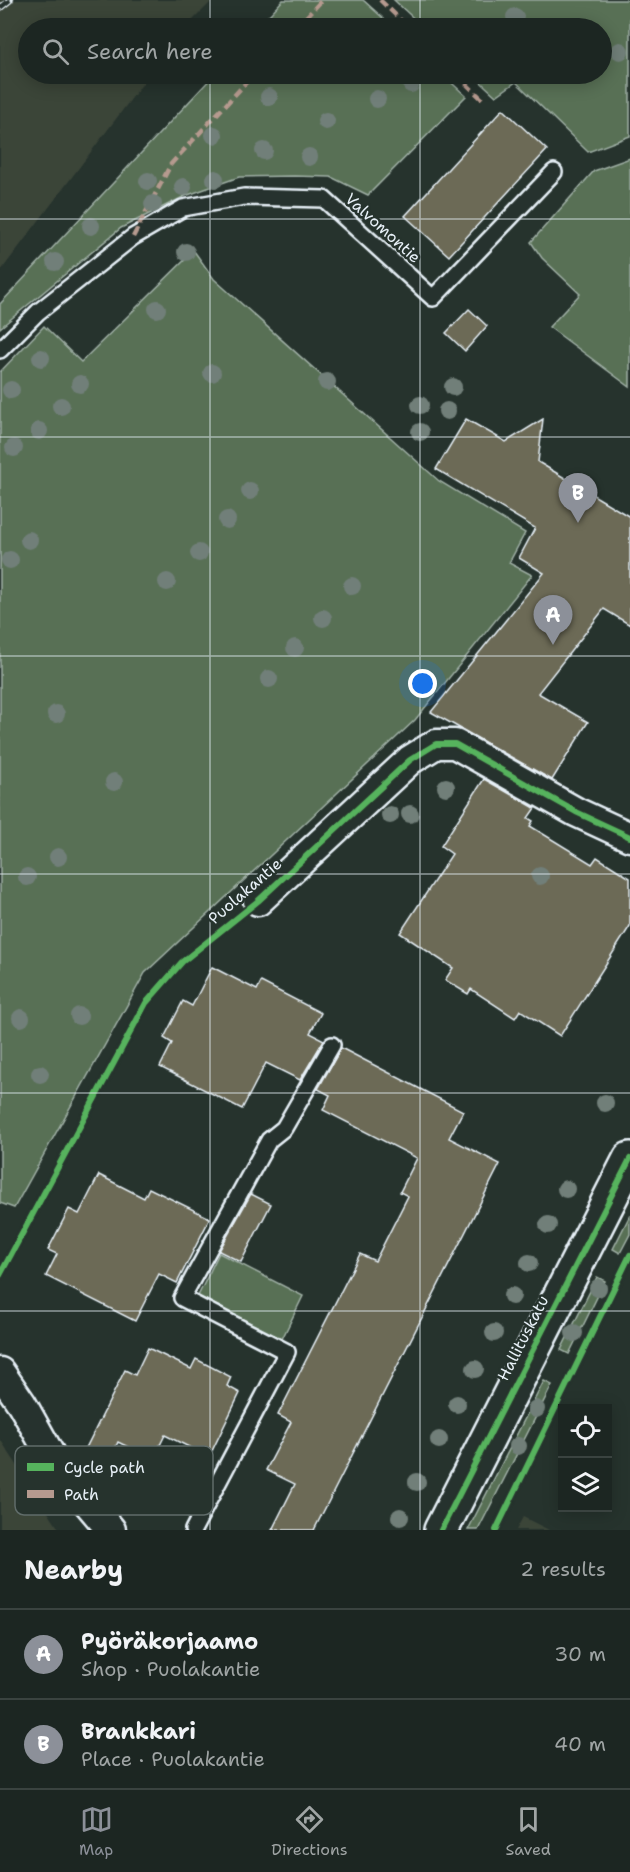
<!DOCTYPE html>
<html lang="en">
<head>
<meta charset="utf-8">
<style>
  body { margin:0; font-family:"Shantell Sans",sans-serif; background:#252e2a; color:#f1f3f6 }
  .controls { position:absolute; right:18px; bottom:18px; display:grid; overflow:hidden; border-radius:0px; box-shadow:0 3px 15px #0003 }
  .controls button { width:54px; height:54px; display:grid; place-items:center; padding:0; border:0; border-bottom:2px solid #3a4340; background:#1c2622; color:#f1f3f6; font:30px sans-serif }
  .you { position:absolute; left:423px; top:684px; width:21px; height:21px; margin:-15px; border:4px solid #fff; border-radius:50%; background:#1a73e8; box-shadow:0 0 0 9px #1a73e833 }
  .badge { display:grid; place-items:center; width:39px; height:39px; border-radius:50%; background:#8c9099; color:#fff; font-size:20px; font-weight:700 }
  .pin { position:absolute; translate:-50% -50px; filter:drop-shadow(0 2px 3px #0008) }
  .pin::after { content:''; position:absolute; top:32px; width:21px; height:18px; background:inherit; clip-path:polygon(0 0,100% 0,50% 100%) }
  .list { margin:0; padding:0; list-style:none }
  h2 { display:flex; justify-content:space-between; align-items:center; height:78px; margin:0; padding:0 24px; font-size:26px }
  h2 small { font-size:20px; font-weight:400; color:#a0a5a5 }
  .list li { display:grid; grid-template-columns:39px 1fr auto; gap:18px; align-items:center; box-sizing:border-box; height:90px; padding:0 24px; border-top:2px solid #3a4340 }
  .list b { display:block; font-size:22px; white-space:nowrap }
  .list p { margin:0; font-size:20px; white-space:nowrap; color:#a0a5a5 }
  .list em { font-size:20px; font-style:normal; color:#a0a5a5 }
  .icon { flex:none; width:33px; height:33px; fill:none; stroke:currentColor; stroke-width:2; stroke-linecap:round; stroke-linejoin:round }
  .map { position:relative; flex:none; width:630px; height:1530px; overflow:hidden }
  .search { position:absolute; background:#1c2622; box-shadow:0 3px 15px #0003; left:18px; right:18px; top:18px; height:66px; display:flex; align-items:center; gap:15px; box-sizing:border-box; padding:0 21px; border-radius:33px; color:#a0a5a5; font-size:22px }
  .sheet { height:258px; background:#1c2622 }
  nav { display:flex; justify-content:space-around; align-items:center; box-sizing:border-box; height:84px; border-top:2px solid #3a4340; background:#1c2622; font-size:16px; color:#a0a5a5 }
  nav a { display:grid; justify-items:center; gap:3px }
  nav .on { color:#8c9099 }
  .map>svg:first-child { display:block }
</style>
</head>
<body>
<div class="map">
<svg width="630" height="1530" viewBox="0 0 630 1530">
  <rect width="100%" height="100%" fill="#26332d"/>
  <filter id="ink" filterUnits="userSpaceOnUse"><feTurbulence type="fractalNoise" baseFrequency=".0167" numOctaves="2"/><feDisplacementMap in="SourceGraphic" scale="12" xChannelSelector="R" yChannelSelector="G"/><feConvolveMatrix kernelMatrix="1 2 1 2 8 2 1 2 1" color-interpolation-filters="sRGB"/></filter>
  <g filter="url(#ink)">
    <g fill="#3b4439">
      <polygon points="0,0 213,0 185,28 28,28 28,74 150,74 0,272"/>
      <polygon points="0,1439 57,1526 62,1530 0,1530"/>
      <polygon points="523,1517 549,1530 516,1530"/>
    </g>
    <g fill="#587055" stroke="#a0b0a6" stroke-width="1.5">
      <polygon points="283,0 363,0 394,28 257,28"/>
      <polygon points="394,0 630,0 630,136 588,152 516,82 496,96 472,74 602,74 602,28 424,28"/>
      <polygon points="215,74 442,74 466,96 368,195 331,177 294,176 239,177 185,196 121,228 0,328 0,304"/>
      <polygon points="630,158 630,387 549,327 580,294 542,258 531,242 594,171"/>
      <polygon points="194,251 214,279 439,481 525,533 509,563 532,575 415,720 145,973 14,1208 0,1203 0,372 44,326 81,362"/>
      <polygon points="630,1215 630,1234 620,1253 613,1249"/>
      <polygon points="219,1253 303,1296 282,1339 198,1296"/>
      <polygon points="597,1277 605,1281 569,1354 561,1350"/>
      <polygon points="544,1381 552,1385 478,1530 468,1530"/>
    </g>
    <g fill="#6c6a56" stroke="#e8f1f8" stroke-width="1.5">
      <polygon points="503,109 547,150 449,256 405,216"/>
      <polygon points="469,309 487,326 465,351 446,333"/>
      <polygon points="466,419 506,442 543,419 538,462 630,517 630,625 604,609 538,693 588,722 552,780 431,712 544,573 519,558 535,528 436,469"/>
      <polygon points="484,779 535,808 528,818 533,821 530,826 592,864 597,857 630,878 630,926 560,1036 520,1010 515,1018 471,989 468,994 445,980 453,968 400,933 452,854 441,846"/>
      <polygon points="212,967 257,990 261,982 321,1013 310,1033 324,1040 300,1080 266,1063 242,1109 160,1067 172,1043 164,1038 183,1001 192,1006"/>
      <polygon points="341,1048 463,1111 449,1138 500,1164 314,1530 272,1530 295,1484 266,1470 291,1422 278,1415 360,1254 375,1261 408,1196 400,1192 417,1158 323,1110 330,1095 318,1089"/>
      <polygon points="99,1175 144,1198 149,1188 210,1218 177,1283 159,1274 135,1321 46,1276 57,1254 48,1250 69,1209 79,1214"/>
      <polygon points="251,1194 271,1204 241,1262 219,1251"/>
      <polygon points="148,1348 191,1369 196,1359 231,1377 227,1386 240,1393 209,1457 165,1435 153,1459 118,1442 104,1472 80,1460 125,1370 135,1375"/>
    </g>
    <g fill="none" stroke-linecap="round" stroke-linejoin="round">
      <defs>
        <g id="lane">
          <polyline points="0,350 38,312 133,237 183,208 244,197 324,199 433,298 554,172"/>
          <polyline points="193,1530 287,1352 182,1298 269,1140 284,1128 332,1045"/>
        </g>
        <g id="street">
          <polyline points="258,901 410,760 436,744 455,744 576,812 630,837"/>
          <polyline points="0,1372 22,1404 56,1465 111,1530"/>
        </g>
        <polyline id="secondary" points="441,1530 630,1159"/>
      </defs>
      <use href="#lane" stroke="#e8f1f8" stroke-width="20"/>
      <use href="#street" stroke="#e8f1f8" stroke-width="33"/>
      <use href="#secondary" stroke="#e8f1f8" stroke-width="38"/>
      <use href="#lane" stroke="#26332d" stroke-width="15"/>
      <use href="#street" stroke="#26332d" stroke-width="28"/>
      <use href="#secondary" stroke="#26332d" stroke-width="33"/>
      <defs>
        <polyline id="rail" points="0,8 10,0"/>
      </defs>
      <use href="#rail" stroke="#e8f1f8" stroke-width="7"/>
      <use href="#rail" stroke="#26332d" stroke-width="4.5" stroke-dasharray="14" stroke-linecap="butt"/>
      <g stroke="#b69a8f" stroke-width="4.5" stroke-dasharray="9 4.5" stroke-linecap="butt">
        <polyline points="380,0 409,28"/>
        <polyline points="296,28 322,0"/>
        <polyline points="456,74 482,99"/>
        <polyline points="133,237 171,164 254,74"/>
      </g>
      <defs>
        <g id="cycleway">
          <polyline points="0,1275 146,1003 182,962 258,901 410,760 436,744 455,744 576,812 630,837"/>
          <polyline points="441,1530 630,1159"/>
          <polyline points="496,1530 630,1255"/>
        </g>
      </defs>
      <use href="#cycleway" stroke="#26332d" stroke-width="10"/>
      <use href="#cycleway" stroke="#56b35d" stroke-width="6"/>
    </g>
    <g fill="#717f79">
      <circle cx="515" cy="17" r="9"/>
      <circle cx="620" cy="51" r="9"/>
      <circle cx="411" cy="84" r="9"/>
      <circle cx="269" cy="97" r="9"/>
      <circle cx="377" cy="99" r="9"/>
      <circle cx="326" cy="121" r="9"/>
      <circle cx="214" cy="135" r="9"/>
      <circle cx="264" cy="151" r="9"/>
      <circle cx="309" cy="157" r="9"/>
      <circle cx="215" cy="179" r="9"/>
      <circle cx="148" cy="181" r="9"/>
      <circle cx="183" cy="187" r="9"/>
      <circle cx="153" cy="204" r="9"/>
      <circle cx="91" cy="226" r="9"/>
      <circle cx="186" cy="252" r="9"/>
      <circle cx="55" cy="262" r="9"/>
      <circle cx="157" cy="309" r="9"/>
      <circle cx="41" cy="358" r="9"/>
      <circle cx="212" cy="373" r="9"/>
      <circle cx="327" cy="382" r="9"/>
      <circle cx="80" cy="384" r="9"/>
      <circle cx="453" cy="387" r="9"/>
      <circle cx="11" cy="390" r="9"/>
      <circle cx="420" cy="405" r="9"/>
      <circle cx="61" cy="406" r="9"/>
      <circle cx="447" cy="411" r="9"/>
      <circle cx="39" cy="431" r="9"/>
      <circle cx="420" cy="432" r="9"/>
      <circle cx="14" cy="448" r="9"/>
      <circle cx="250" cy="491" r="9"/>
      <circle cx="227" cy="520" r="9"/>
      <circle cx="29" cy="540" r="9"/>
      <circle cx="199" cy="553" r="9"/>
      <circle cx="10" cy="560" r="9"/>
      <circle cx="167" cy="582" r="9"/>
      <circle cx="352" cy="586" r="9"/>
      <circle cx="323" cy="618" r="9"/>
      <circle cx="295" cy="648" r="9"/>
      <circle cx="269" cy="679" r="9"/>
      <circle cx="56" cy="714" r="9"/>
      <circle cx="114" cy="782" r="9"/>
      <circle cx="446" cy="787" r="9"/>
      <circle cx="410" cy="814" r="9"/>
      <circle cx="390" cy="815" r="9"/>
      <circle cx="58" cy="857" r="9"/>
      <circle cx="540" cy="876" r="9"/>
      <circle cx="27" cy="877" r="9"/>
      <circle cx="79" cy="1016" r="9"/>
      <circle cx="21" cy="1018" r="9"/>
      <circle cx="40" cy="1074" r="9"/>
      <circle cx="605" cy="1103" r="9"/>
      <circle cx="566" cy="1189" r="9"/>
      <circle cx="548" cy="1225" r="9"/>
      <circle cx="529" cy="1263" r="9"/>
      <circle cx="598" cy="1288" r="9"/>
      <circle cx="512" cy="1296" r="9"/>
      <circle cx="494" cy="1333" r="9"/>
      <circle cx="574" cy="1333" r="9"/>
      <circle cx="475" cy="1369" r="9"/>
      <circle cx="457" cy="1404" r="9"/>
      <circle cx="536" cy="1409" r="9"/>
      <circle cx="439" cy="1440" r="9"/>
      <circle cx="518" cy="1446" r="9"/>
      <circle cx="417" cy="1482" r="9"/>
      <circle cx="400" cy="1517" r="9"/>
    </g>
  </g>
  <path fill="none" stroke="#e8f1f8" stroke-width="1.5" stroke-opacity="0.55" d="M210,0v28M420,0v28M210,74v1456M420,74v1456M0,219h630M0,437h630M0,656h630M0,874h630M0,1093h630M0,1311h630"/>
  <g text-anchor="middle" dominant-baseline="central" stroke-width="5" stroke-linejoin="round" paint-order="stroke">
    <g font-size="16" fill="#e8f1f8" stroke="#26332d">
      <text transform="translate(383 228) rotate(42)">Valvomontie</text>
      <text transform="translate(245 891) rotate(-41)">Puolakantie</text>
      <text transform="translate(523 1338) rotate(-63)">Hallituskatu</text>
    </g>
  </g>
  <rect x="15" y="1446" width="198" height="69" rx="9" fill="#26332d" stroke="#606c6a" stroke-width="1.5"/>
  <rect x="27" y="1463" width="27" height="8" fill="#56b35d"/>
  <rect x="27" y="1490" width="27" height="8" fill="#b69a8f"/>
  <g font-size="16" fill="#e8f1f8">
    <text x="64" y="1473">Cycle path</text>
    <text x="64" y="1500">Path</text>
  </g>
</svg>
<div class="controls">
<button><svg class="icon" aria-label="locate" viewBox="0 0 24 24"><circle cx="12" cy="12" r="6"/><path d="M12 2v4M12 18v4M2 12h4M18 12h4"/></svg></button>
<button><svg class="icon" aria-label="layers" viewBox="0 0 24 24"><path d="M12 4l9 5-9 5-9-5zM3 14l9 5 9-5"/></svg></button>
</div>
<div class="you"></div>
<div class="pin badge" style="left:553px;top:645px">A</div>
<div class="pin badge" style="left:578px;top:523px">B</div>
<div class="search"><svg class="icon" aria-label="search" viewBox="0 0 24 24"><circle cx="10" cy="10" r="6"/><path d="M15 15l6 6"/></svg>Search here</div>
</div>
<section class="sheet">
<h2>Nearby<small>2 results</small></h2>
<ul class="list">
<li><span class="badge">A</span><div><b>Pyöräkorjaamo</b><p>Shop · Puolakantie</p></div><em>30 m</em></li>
<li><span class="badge">B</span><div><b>Brankkari</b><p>Place · Puolakantie</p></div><em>40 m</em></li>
</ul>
</section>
<nav>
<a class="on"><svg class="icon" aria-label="map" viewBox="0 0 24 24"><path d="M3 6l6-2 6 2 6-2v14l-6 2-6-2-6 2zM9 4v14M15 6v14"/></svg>Map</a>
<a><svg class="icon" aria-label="directions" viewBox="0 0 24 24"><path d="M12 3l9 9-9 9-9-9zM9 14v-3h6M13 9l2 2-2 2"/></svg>Directions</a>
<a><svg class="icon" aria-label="saved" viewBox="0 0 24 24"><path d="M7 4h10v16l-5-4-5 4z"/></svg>Saved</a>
</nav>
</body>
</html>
